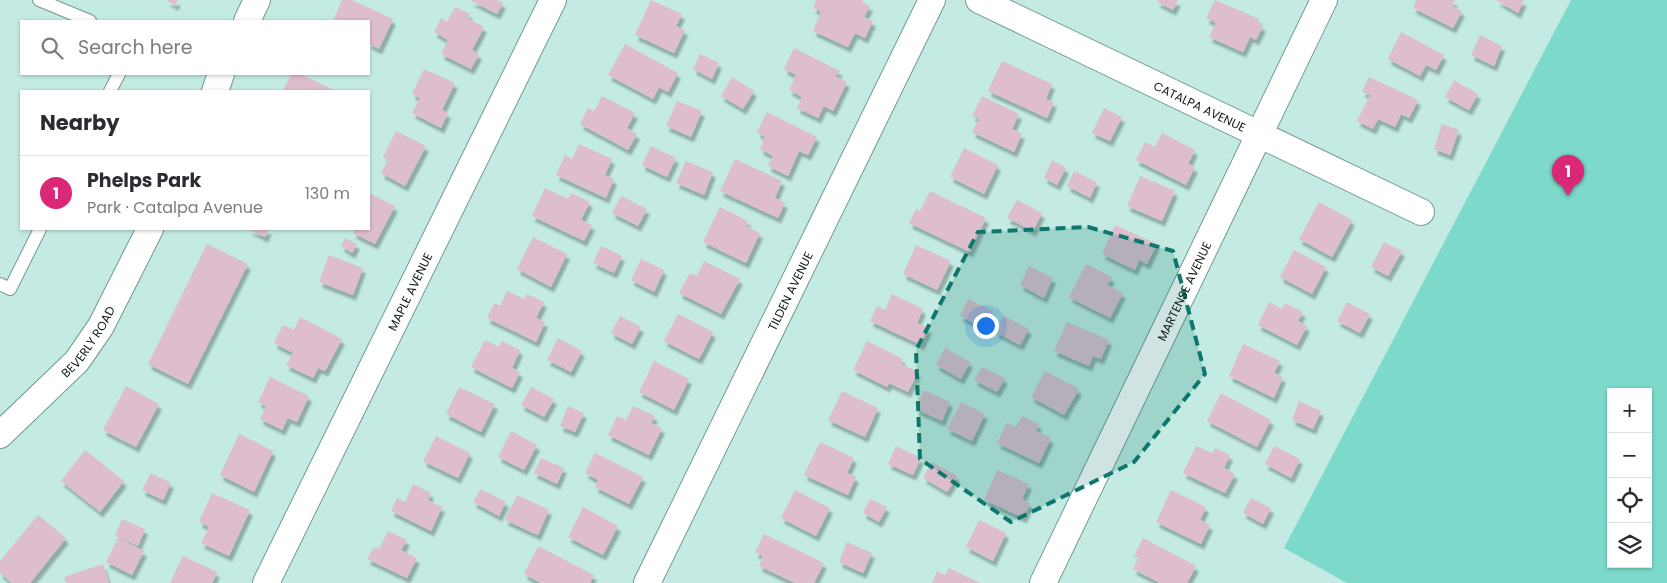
<!DOCTYPE html>
<html lang="en">
<head>
<meta charset="utf-8">
<style>
  body { margin:0; font-family:Poppins,sans-serif; background:#f2f2f3; color:#2b2b33 }
  .controls { position:absolute; right:15px; bottom:15px; display:grid; overflow:hidden; border-radius:0px; box-shadow:0 1px 4px #0004 }
  .controls button { width:45px; height:45px; display:grid; place-items:center; padding:0; border:0; border-bottom:1px solid #e1e1e2; background:#fff; color:#2b2b33; font:25px sans-serif }
  .you { position:absolute; left:985px; top:325px; width:18px; height:18px; margin:-12px; border:4px solid #fff; border-radius:50%; background:#1a73e8; box-shadow:0 0 0 8px #1a73e833 }
  .badge { display:grid; place-items:center; width:32px; height:32px; border-radius:50%; background:#db2777; color:#fff; font-size:16px; font-weight:700 }
  .pin { position:absolute; translate:-50% -41px; filter:drop-shadow(0 1px 2px #0008) }
  .pin::after { content:''; position:absolute; top:26px; width:18px; height:15px; background:inherit; clip-path:polygon(0 0,100% 0,50% 100%) }
  .list { margin:0; padding:0; list-style:none }
  h2 { display:flex; justify-content:space-between; align-items:center; height:65px; margin:0; padding:0 20px; font-size:21px }
  h2 small { font-size:16px; font-weight:400; color:#7c7c81 }
  .list li { display:grid; grid-template-columns:32px 1fr auto; gap:15px; align-items:center; box-sizing:border-box; height:75px; padding:0 20px; border-top:1px solid #e1e1e2 }
  .list b { display:block; font-size:19px; white-space:nowrap }
  .list p { margin:0; font-size:16px; white-space:nowrap; color:#7c7c81 }
  .list em { font-size:16px; font-style:normal; color:#7c7c81 }
  .icon { flex:none; width:28px; height:28px; fill:none; stroke:currentColor; stroke-width:2; stroke-linecap:round; stroke-linejoin:round }
  .map { position:relative; flex:none; width:1667px; height:583px; overflow:hidden }
  .search { position:absolute; background:#fff; box-shadow:0 1px 4px #0004; left:20px; top:20px; width:350px; height:55px; display:flex; align-items:center; gap:12px; box-sizing:border-box; padding:0 18px; border-radius:0px; color:#7c7c81; font-size:19px }
  .panel { position:absolute; background:#fff; box-shadow:0 1px 4px #0004; left:20px; top:90px; width:350px; height:140px; border-radius:0px }
  .map>svg:first-child { display:block }
</style>
</head>
<body>
<div class="map">
<svg width="1667" height="583" viewBox="0 0 1667 583">
  <defs>
    <filter id="shadow"><feDropShadow dx="3" dy="5.5" stdDeviation="1" flood-color="#0004"/></filter>
  </defs>
  <rect width="100%" height="100%" fill="#c3ebe3"/>
  <path fill="#7dd9c9" fill-rule="evenodd" d="M1571,0h96v583h-320l-63,-35zM1611,392h37v172h-37z"/>
  <g fill="#debdcc" filter="url(#shadow)">
    <polygon points="166,0 178,0 175,5"/>
    <polygon points="342,0 352,0 393,19 379,49 369,44 369,21 333,21"/>
    <polygon points="470,0 497,0 503,3 497,14"/>
    <polygon points="651,0 682,14 676,26 685,30 674,53 635,35"/>
    <polygon points="816,0 863,0 862,2 870,6 864,17 873,21 865,38 855,33 848,47 813,31 821,12 813,8"/>
    <polygon points="1158,0 1178,0 1173,10 1157,2"/>
    <polygon points="1215,0 1259,19 1257,23 1263,26 1256,40 1250,37 1243,52 1209,37 1216,23 1206,18"/>
    <polygon points="1416,0 1455,0 1452,6 1462,11 1453,28 1413,8"/>
    <polygon points="1496,0 1524,0 1518,13"/>
    <polygon points="455,7 470,14 467,18 484,27 472,50 479,54 471,69 441,54 448,40 434,32 441,18 447,22"/>
    <polygon points="1401,32 1444,55 1436,70 1426,65 1420,76 1388,59"/>
    <polygon points="1480,35 1502,46 1494,66 1471,55"/>
    <polygon points="625,44 678,73 668,92 659,87 653,99 608,75"/>
    <polygon points="794,48 840,71 835,76 847,82 833,111 824,106 818,118 797,108 802,97 789,90 796,75 784,69"/>
    <polygon points="700,54 719,63 712,79 693,69"/>
    <polygon points="1002,61 1052,84 1046,99 1054,102 1047,118 988,91"/>
    <polygon points="424,69 455,83 442,110 448,113 441,128 412,113 420,98 412,94"/>
    <polygon points="291,74 300,74 334,90 283,91"/>
    <polygon points="732,77 754,91 743,109 721,96"/>
    <polygon points="1369,77 1418,100 1409,118 1401,114 1395,127 1378,119 1373,129 1357,121 1370,95 1362,92"/>
    <polygon points="1454,80 1478,94 1469,110 1445,97"/>
    <polygon points="602,96 635,113 627,128 637,134 628,150 580,124 588,108 594,111"/>
    <polygon points="982,96 1019,114 1012,129 1022,134 1014,152 972,132 979,119 972,116"/>
    <polygon points="677,101 702,111 691,137 666,126"/>
    <polygon points="1104,108 1122,117 1110,141 1092,133"/>
    <polygon points="767,112 817,137 808,155 799,151 788,176 768,166 773,156 760,149 765,137 757,132"/>
    <polygon points="1442,124 1459,130 1450,155 1434,149"/>
    <polygon points="396,131 426,146 405,186 381,173 388,160 383,157"/>
    <polygon points="1162,133 1195,150 1188,164 1195,167 1186,185 1136,160 1145,142 1155,147"/>
    <polygon points="579,144 612,159 605,175 614,179 606,198 556,175 565,155 572,159"/>
    <polygon points="651,146 676,158 667,177 642,165"/>
    <polygon points="964,148 998,165 984,194 950,177"/>
    <polygon points="735,159 782,181 775,198 785,203 778,218 720,191"/>
    <polygon points="1052,160 1066,168 1057,185 1044,178"/>
    <polygon points="686,161 713,172 704,195 676,183"/>
    <polygon points="1074,171 1097,182 1090,198 1067,186"/>
    <polygon points="1140,176 1175,191 1162,221 1127,206"/>
    <polygon points="545,188 568,199 571,193 590,202 581,220 592,225 584,241 532,216"/>
    <polygon points="930,191 986,218 970,252 909,223 916,209 920,211"/>
    <polygon points="369,193 395,206 375,244 353,233 355,229 369,229"/>
    <polygon points="621,196 647,209 638,226 612,213"/>
    <polygon points="1017,200 1042,213 1033,231 1007,218"/>
    <polygon points="1319,202 1352,220 1332,257 1299,239"/>
    <polygon points="720,207 748,221 746,226 760,233 746,263 703,242"/>
    <polygon points="1115,225 1157,244 1147,264 1139,260 1135,270 1102,254"/>
    <polygon points="248,229 269,229 265,237"/>
    <polygon points="533,237 567,254 551,287 517,269"/>
    <polygon points="345,238 357,244 352,253 341,246"/>
    <polygon points="1384,242 1402,251 1388,276 1371,267"/>
    <polygon points="207,244 248,264 188,384 148,364"/>
    <polygon points="916,245 951,261 937,290 903,274"/>
    <polygon points="601,246 622,256 614,273 593,263"/>
    <polygon points="1294,250 1326,267 1312,294 1280,277"/>
    <polygon points="329,255 363,268 353,295 319,282"/>
    <polygon points="641,259 664,270 654,292 631,280"/>
    <polygon points="704,261 740,279 721,314 679,293 690,273 697,276"/>
    <polygon points="1086,264 1112,277 1107,285 1123,293 1110,318 1069,297"/>
    <polygon points="1029,266 1053,278 1044,298 1020,285"/>
    <polygon points="507,291 524,299 527,294 544,302 536,318 545,322 536,342 487,318 494,303 500,306"/>
    <polygon points="892,294 923,309 917,323 929,328 921,345 870,321 877,306 885,310"/>
    <polygon points="968,299 993,311 985,329 960,316"/>
    <polygon points="1269,302 1282,309 1285,303 1303,312 1298,321 1307,326 1297,345 1258,325"/>
    <polygon points="1347,302 1370,314 1360,333 1337,321"/>
    <polygon points="678,314 713,332 699,359 664,341"/>
    <polygon points="620,316 641,327 632,344 611,333"/>
    <polygon points="1004,316 1029,329 1020,345 995,332"/>
    <polygon points="300,317 342,339 325,371 318,368 313,378 286,365 293,353 274,343 283,325 294,330"/>
    <polygon points="1067,322 1109,340 1101,359 1093,356 1089,366 1054,351"/>
    <polygon points="558,338 582,351 571,372 547,360"/>
    <polygon points="485,340 499,347 502,341 520,350 512,368 520,372 512,388 471,367"/>
    <polygon points="867,341 903,359 901,364 918,372 908,392 889,383 887,387 853,370"/>
    <polygon points="1243,344 1280,361 1274,373 1283,377 1274,398 1229,376"/>
    <polygon points="945,348 970,362 961,379 936,365"/>
    <polygon points="654,361 689,379 674,410 639,392"/>
    <polygon points="982,367 1005,378 997,392 974,380"/>
    <polygon points="1045,371 1079,389 1064,415 1031,397"/>
    <polygon points="270,377 309,396 297,422 288,418 282,430 260,419 266,406 258,402"/>
    <polygon points="126,386 159,404 136,447 103,430"/>
    <polygon points="459,387 495,404 481,432 446,414"/>
    <polygon points="531,387 554,399 544,417 521,405"/>
    <polygon points="924,390 950,402 942,421 916,409"/>
    <polygon points="842,391 878,408 865,437 828,420"/>
    <polygon points="1221,393 1271,420 1257,447 1207,421"/>
    <polygon points="1299,401 1321,411 1313,429 1292,420"/>
    <polygon points="961,402 985,414 972,441 947,429"/>
    <polygon points="568,406 584,413 575,432 560,426"/>
    <polygon points="633,406 655,416 651,423 662,428 649,455 608,435 617,416 626,420"/>
    <polygon points="1022,416 1039,424 1036,431 1051,438 1039,463 997,443 1007,423 1016,427"/>
    <polygon points="511,431 537,445 524,470 498,457"/>
    <polygon points="239,434 273,451 254,492 220,475"/>
    <polygon points="436,436 470,453 458,478 423,461"/>
    <polygon points="820,442 854,458 847,473 856,477 848,495 804,475"/>
    <polygon points="896,446 921,458 913,475 888,464"/>
    <polygon points="1196,446 1212,453 1215,448 1230,455 1224,468 1235,474 1225,493 1183,473"/>
    <polygon points="1274,446 1300,459 1291,478 1265,464"/>
    <polygon points="85,450 124,481 100,512 61,481"/>
    <polygon points="595,453 643,477 629,504 595,487 598,480 585,473"/>
    <polygon points="541,458 564,468 557,484 534,473"/>
    <polygon points="932,462 957,476 947,492 923,478"/>
    <polygon points="997,470 1029,484 1022,499 1030,503 1024,518 984,500"/>
    <polygon points="151,473 171,483 163,500 142,490"/>
    <polygon points="413,484 431,493 428,500 442,507 431,531 391,511 397,498 405,502"/>
    <polygon points="481,489 506,502 499,516 473,502"/>
    <polygon points="795,490 830,508 816,536 781,518"/>
    <polygon points="1171,490 1206,507 1200,520 1210,525 1201,544 1156,522"/>
    <polygon points="212,493 250,510 229,556 201,543 209,527 199,522"/>
    <polygon points="517,495 549,510 538,535 505,520"/>
    <polygon points="1251,498 1271,508 1263,524 1243,513"/>
    <polygon points="870,499 887,507 879,522 863,513"/>
    <polygon points="583,507 618,526 603,555 568,537"/>
    <polygon points="38,515 66,538 30,583 12,583 0,573 0,561"/>
    <polygon points="122,519 145,529 138,546 115,536"/>
    <polygon points="979,520 1006,533 993,561 966,547"/>
    <polygon points="388,531 407,540 401,550 417,558 407,578 367,559 374,547 379,549"/>
    <polygon points="764,534 824,563 814,583 795,583 759,566 763,556 755,552"/>
    <polygon points="118,538 144,551 132,575 106,562"/>
    <polygon points="1143,538 1196,566 1187,583 1160,583 1133,569 1139,558 1134,556"/>
    <polygon points="847,542 872,553 863,573 839,562"/>
    <polygon points="538,546 594,575 590,583 541,583 524,574"/>
    <polygon points="183,556 217,572 212,583 170,583"/>
    <polygon points="103,564 109,583 66,583 64,577"/>
    <polygon points="949,568 980,583 932,583 937,571 945,575"/>
  </g>
  <g fill="none" stroke-linecap="round" stroke-linejoin="round">
    <defs>
      <g id="lane">
        <polyline points="39,0 90,21"/>
        <polyline points="110,91 119,74"/>
        <polyline points="0,284 10,289 40,229"/>
      </g>
      <g id="street">
        <path id="s1" d="M979,0l442,212"/>
        <polyline points="247,21 257,0"/>
        <polyline points="215,91 221,74"/>
        <path id="s2" d="M0,435l77,-74 24,-35 49,-97"/>
        <path id="s3" d="M266,583l287,-583"/>
        <path id="s4" d="M647,583l285,-583"/>
        <path id="s5" d="M1043,583l281,-583"/>
      </g>
    </defs>
    <use href="#lane" stroke="#739992" stroke-width="14"/>
    <use href="#street" stroke="#739992" stroke-width="28"/>
    <use href="#lane" stroke="#fff" stroke-width="12"/>
    <use href="#street" stroke="#fff" stroke-width="26"/>
  </g>
  <path fill="#0f766e" fill-opacity="0.2" stroke="#0f766e" stroke-width="4" stroke-dasharray="10 6" stroke-linejoin="round" d="M1088,227l85,24 32,123 -71,88 -123,60 -91,-63 -4,-109 62,-118z"/>
  <g text-anchor="middle" dominant-baseline="central" stroke-width="4" stroke-linejoin="round" paint-order="stroke">
    <g font-size="12" fill="#0b1a17" stroke="#d0f9f0">
      <text stroke="none"><textPath href="#s1" startOffset="245">CATALPA AVENUE</textPath></text>
      <text stroke="none"><textPath href="#s3" startOffset="325">MAPLE AVENUE</textPath></text>
      <text stroke="none"><textPath href="#s4" startOffset="325">TILDEN AVENUE</textPath></text>
      <text stroke="none"><textPath href="#s5" startOffset="324">MARTENSE AVENUE</textPath></text>
      <text stroke="none"><textPath href="#s2" startOffset="129">BEVERLY ROAD</textPath></text>
    </g>
  </g>
</svg>
<div class="controls">
<button>+</button>
<button>−</button>
<button><svg class="icon" aria-label="locate" viewBox="0 0 24 24"><circle cx="12" cy="12" r="6"/><path d="M12 2v4M12 18v4M2 12h4M18 12h4"/></svg></button>
<button><svg class="icon" aria-label="layers" viewBox="0 0 24 24"><path d="M12 4l9 5-9 5-9-5zM3 14l9 5 9-5"/></svg></button>
</div>
<div class="you"></div>
<div class="pin badge" style="left:1568px;top:196px">1</div>
<div class="search"><svg class="icon" aria-label="search" viewBox="0 0 24 24"><circle cx="10" cy="10" r="6"/><path d="M15 15l6 6"/></svg>Search here</div>
<section class="panel">
<h2>Nearby<small></small></h2>
<ul class="list">
<li><span class="badge">1</span><div><b>Phelps Park</b><p>Park · Catalpa Avenue</p></div><em>130 m</em></li>
</ul>
</section>
</div>
</body>
</html>
